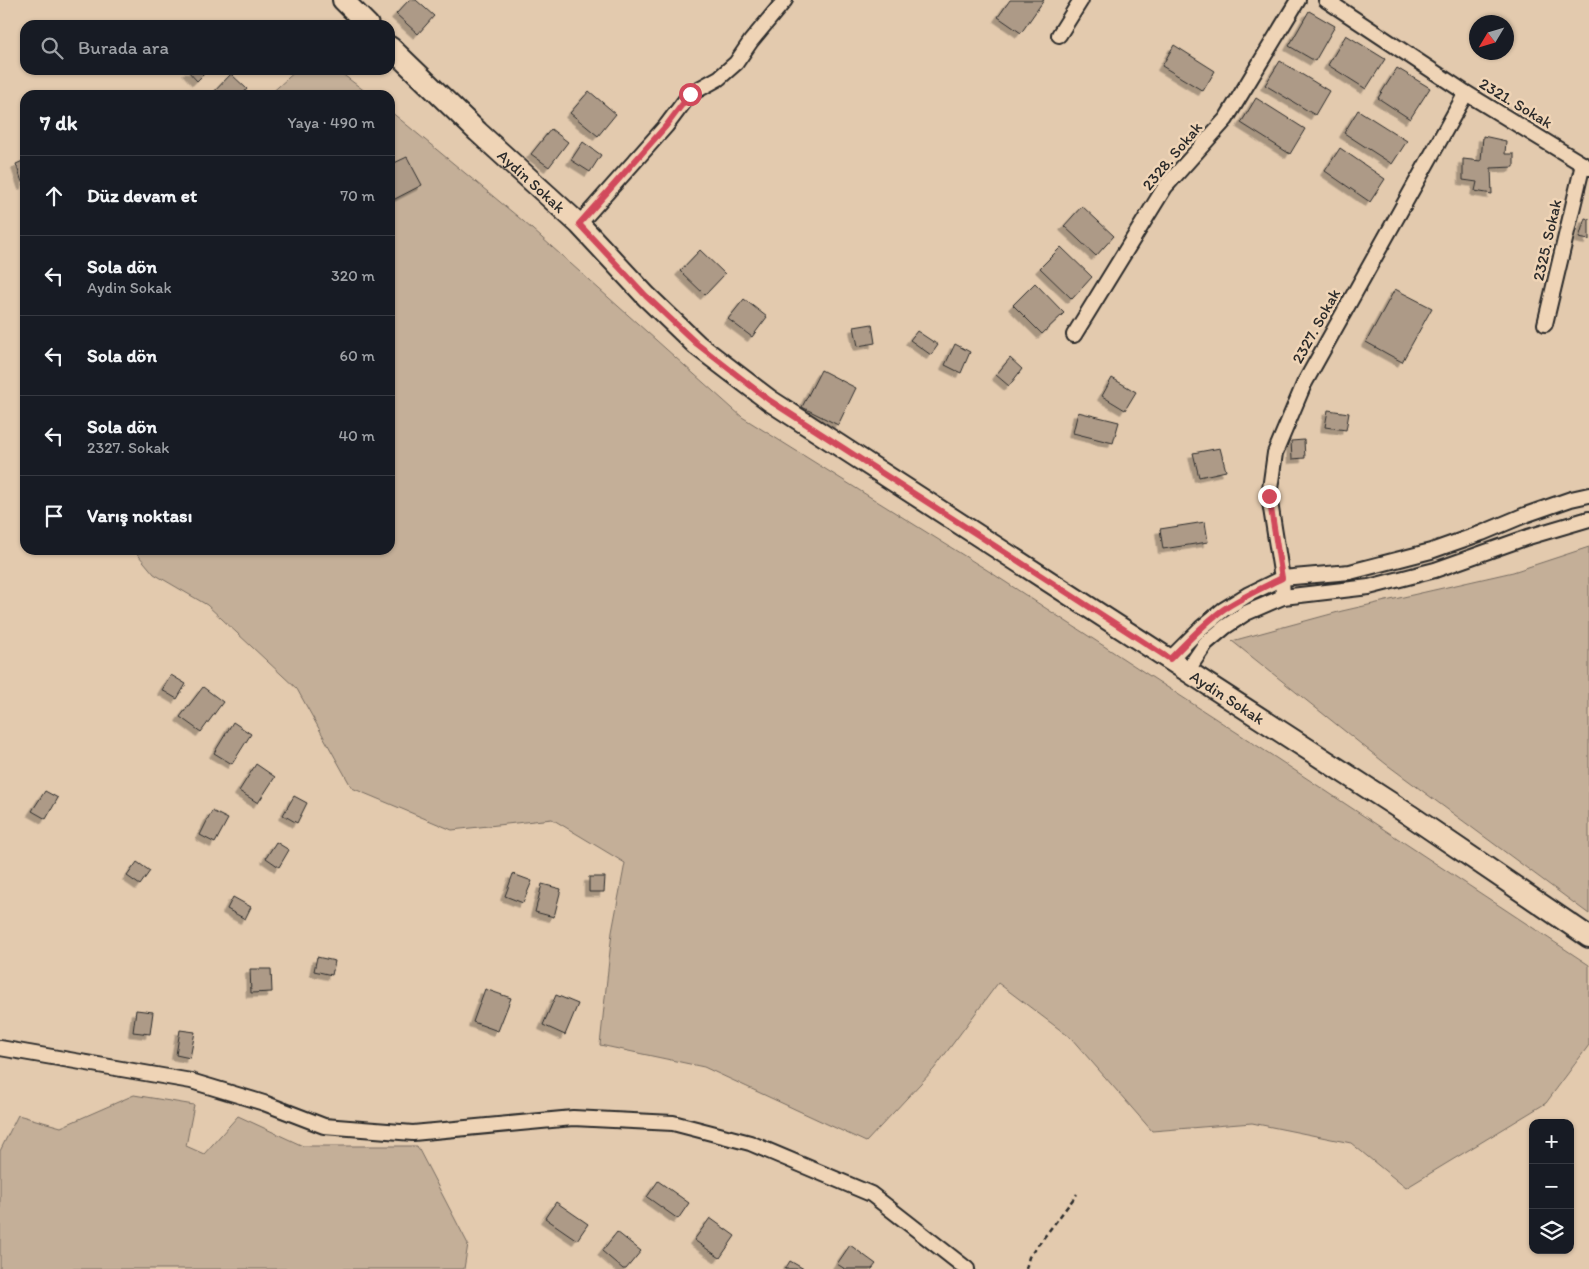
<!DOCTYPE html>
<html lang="tr">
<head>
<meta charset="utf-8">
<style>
  body { margin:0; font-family:Itim,sans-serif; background:#20242c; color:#f1f3f6 }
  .controls { position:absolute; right:15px; bottom:15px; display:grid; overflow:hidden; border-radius:10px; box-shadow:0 1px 4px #0004 }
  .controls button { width:45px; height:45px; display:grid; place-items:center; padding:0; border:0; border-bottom:1px solid #363941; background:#171b24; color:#f1f3f6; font:25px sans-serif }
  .compass { position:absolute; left:1469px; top:15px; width:45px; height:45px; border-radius:50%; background:#171b24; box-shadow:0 1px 4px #0004; rotate:232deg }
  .stop { position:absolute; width:15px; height:15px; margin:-11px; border:4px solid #d1495b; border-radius:50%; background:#fff }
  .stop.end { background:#d1495b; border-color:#fff; box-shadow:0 1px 5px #0008 }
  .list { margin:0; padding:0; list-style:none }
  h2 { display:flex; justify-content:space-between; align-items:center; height:65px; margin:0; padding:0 20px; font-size:21px }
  h2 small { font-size:16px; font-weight:400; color:#9ea1a6 }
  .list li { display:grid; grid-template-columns:32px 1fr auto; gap:15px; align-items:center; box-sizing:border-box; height:80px; padding:0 20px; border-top:1px solid #363941 }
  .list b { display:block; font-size:19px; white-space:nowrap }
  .list p { margin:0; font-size:16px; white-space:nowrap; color:#9ea1a6 }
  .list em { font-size:16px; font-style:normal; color:#9ea1a6 }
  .icon { flex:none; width:28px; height:28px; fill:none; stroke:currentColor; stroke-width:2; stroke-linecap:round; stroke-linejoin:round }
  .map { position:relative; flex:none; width:1589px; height:1269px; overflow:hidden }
  .search { position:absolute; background:#171b24; box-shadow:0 1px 4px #0004; left:20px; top:20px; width:375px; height:55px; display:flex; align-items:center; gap:12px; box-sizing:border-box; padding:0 18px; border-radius:15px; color:#9ea1a6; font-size:19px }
  .panel { position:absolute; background:#171b24; box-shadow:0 1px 4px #0004; left:20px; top:90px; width:375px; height:465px; border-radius:15px }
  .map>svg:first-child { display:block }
</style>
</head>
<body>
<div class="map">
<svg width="1589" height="1269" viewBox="0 0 1589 1269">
  <defs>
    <filter id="shadow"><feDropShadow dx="-4.5" dy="4.5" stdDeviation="0" flood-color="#0004"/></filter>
  </defs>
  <rect width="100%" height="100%" fill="#e3caae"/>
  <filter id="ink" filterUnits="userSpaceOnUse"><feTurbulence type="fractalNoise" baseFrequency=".02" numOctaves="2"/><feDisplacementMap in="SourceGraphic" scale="10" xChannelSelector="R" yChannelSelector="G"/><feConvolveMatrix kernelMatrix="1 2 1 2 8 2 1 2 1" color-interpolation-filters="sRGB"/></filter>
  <g filter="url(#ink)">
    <g fill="#c4af98" stroke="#786d62">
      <polygon points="297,70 337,70 370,95 269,95"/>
      <polygon points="390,111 523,221 742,417 987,570 1276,758 1589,965 1589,1045 1546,1103 1406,1188 1351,1143 1252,1123 1152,1131 1071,1038 998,983 934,1069 866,1142 704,1067 600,1045 612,932 625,863 552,819 452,830 352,788 297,689 207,605 154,574 134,550 390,550"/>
      <polygon points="1589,547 1589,914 1386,764 1232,641 1342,611 1513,572"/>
      <polygon points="134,1095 194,1105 186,1146 204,1154 238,1116 303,1146 417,1146 468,1244 464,1269 0,1269 0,1151 18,1115 61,1127"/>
    </g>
    <g fill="#ad9a87" stroke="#2b2b2b" filter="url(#shadow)">
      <polygon points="409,0 416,0 434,16 418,34 396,14"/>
      <polygon points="1010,0 1044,0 1021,33 998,17"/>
      <polygon points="1309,11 1335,26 1315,61 1289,46"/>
      <polygon points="1346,35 1385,59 1366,89 1328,65"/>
      <polygon points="1174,45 1215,71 1203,91 1162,66"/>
      <polygon points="1280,61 1329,91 1315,115 1265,85"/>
      <polygon points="1397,68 1430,88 1410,119 1378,98"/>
      <polygon points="187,70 208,70 197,81"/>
      <polygon points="231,74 247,89 242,95 211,95"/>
      <polygon points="589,91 616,114 598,136 570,113"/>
      <polygon points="1256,98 1305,129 1290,154 1241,123"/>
      <polygon points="1358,110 1407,141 1392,164 1344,133"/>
      <polygon points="551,129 568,142 549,167 531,154"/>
      <polygon points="1483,136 1506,141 1505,154 1514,154 1514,167 1491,168 1492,194 1475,191 1477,182 1463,180 1463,159 1481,161"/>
      <polygon points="583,142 601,155 590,172 571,160"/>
      <polygon points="1340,148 1385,179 1370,202 1325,171"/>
      <polygon points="407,157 422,185 393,200 390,195 390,165"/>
      <polygon points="25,160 25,184 23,185 16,164"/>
      <polygon points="1082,206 1114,236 1096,256 1064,226"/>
      <polygon points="1585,218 1589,219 1589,240 1579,238"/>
      <polygon points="1061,247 1092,277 1072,299 1040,268"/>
      <polygon points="700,250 725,274 705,295 680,271"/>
      <polygon points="1035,283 1064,313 1042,334 1013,305"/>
      <polygon points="1395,289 1432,308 1402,362 1366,342"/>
      <polygon points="744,299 767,317 752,337 728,319"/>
      <polygon points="872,324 875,343 858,346 854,327"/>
      <polygon points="917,331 938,345 931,355 910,340"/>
      <polygon points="955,344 970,352 961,373 945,365"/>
      <polygon points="1010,358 1022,369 1009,386 996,375"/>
      <polygon points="821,370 856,388 838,425 802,407"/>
      <polygon points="1112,378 1136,392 1125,410 1102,396"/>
      <polygon points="1328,410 1349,413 1346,430 1325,427"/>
      <polygon points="1078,412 1119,422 1113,443 1073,433"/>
      <polygon points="1304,440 1305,458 1292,459 1291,441"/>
      <polygon points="1220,448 1226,471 1199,477 1193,453"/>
      <polygon points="1205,522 1208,542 1163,549 1160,529"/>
      <polygon points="171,675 186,684 177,699 162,690"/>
      <polygon points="203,687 223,702 201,732 180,717"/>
      <polygon points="233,722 251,734 232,764 214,753"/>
      <polygon points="256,764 275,777 258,803 239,791"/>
      <polygon points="45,791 58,798 46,819 32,811"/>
      <polygon points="294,796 307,803 297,823 283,815"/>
      <polygon points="212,811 228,819 215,843 200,835"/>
      <polygon points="276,842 289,850 279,867 266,858"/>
      <polygon points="137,862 150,871 140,885 127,876"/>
      <polygon points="513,874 532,881 523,903 505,896"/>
      <polygon points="589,877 605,877 604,892 589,892"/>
      <polygon points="542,884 561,889 554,917 535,912"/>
      <polygon points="233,897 251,907 245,919 227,909"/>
      <polygon points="317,957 335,961 332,975 314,971"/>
      <polygon points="250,969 271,969 272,992 251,993"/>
      <polygon points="485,989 511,998 498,1031 473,1022"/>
      <polygon points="556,995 578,1004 565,1035 543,1025"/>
      <polygon points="136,1010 153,1012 150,1034 133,1032"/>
      <polygon points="180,1030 195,1032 190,1058 176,1055"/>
      <polygon points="658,1181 689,1203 678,1219 647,1197"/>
      <polygon points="556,1202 588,1224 577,1240 545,1218"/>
      <polygon points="710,1218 735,1236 720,1258 694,1240"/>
      <polygon points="617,1232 641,1251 626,1269 623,1269 602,1251"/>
      <polygon points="850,1245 876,1264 872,1269 845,1269 837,1264"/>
      <polygon points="790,1261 804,1269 785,1269"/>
    </g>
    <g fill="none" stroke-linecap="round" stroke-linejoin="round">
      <defs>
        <g id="street">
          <polyline points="1326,0 1466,93 1589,168"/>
          <polyline points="1059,35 1081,0"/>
          <polyline points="579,224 666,126 690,94 719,78 736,63 751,41 785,0"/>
          <polyline points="1545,324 1583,164"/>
          <polyline points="1074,335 1165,187 1226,119 1298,0"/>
          <polyline points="1283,597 1282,578 1269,496 1275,453 1304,384 1466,93"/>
          <polyline points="1170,659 1201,628 1223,610 1249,594 1282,578 1350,572 1431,551 1482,533 1525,515 1571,499 1589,495"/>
          <polyline points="1187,671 1206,643 1225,627 1246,613 1283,597 1369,587 1435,570 1528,537 1589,519"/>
          <polyline points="0,1048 191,1081 264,1103 324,1126 413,1133 573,1118 673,1123 750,1143 871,1194 967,1269"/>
        </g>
        <g id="secondary">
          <polyline points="343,0 368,25"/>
          <path id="s1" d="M390,47l88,85 101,92 67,72 51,49 72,55 642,416 178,121"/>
        </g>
      </defs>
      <use href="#street" stroke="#2b2b2b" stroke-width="18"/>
      <use href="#secondary" stroke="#2b2b2b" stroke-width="24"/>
      <polyline stroke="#2b2b2b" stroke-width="2.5" stroke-dasharray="5 4" stroke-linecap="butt" points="1026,1269 1029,1257 1077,1194"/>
      <use href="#street" stroke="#efd4b6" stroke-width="14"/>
      <use href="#secondary" stroke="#efd4b6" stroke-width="20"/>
    </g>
  </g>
  <g fill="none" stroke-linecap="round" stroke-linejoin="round" filter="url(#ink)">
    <path stroke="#d1495b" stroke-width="6" d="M690,94l-24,32 -87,98 67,72 51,48 72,56 401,259c17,-17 34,-36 54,-50 18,-12 38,-21 58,-31l-13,-82"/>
  </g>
  <g text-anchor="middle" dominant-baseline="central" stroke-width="5" stroke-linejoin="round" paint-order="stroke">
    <g font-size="16" fill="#2b2b2b" stroke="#efd4b6">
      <text transform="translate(1516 103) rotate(31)">2321. Sokak</text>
      <text transform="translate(1172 156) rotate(-50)">2328. Sokak</text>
      <text stroke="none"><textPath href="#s1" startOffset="195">Aydin Sokak</textPath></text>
      <text transform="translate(1547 240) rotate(-77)">2325. Sokak</text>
      <text transform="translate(1316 326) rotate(-61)">2327. Sokak</text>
      <text stroke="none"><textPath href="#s1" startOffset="1065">Aydin Sokak</textPath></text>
    </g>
  </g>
</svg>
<div class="controls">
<button>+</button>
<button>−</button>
<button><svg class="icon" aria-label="layers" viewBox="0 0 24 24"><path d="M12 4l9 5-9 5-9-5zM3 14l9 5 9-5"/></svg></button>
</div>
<svg class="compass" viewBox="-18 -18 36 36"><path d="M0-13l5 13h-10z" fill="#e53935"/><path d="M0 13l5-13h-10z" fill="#9ea1a6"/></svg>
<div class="stop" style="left:690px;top:94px"></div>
<div class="stop end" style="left:1269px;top:496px"></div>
<div class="search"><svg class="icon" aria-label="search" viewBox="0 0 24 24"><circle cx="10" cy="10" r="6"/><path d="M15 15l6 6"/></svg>Burada ara</div>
<section class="panel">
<h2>7 dk<small>Yaya · 490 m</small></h2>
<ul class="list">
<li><svg class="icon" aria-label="ahead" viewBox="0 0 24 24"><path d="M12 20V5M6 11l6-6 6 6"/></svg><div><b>Düz devam et</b></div><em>70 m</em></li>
<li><svg class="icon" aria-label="left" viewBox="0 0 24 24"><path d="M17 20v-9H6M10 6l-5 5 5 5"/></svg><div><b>Sola dön</b><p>Aydin Sokak</p></div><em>320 m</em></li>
<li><svg class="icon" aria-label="left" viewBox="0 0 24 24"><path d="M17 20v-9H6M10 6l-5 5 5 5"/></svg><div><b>Sola dön</b></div><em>60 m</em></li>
<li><svg class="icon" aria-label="left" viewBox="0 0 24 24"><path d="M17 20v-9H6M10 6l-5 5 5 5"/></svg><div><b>Sola dön</b><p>2327. Sokak</p></div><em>40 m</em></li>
<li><svg class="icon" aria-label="arrive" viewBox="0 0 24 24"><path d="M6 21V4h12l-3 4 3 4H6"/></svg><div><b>Varış noktası</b></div></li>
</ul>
</section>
</div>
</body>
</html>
